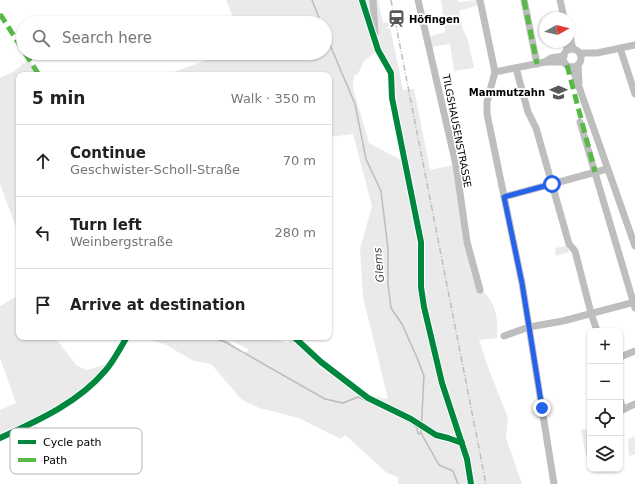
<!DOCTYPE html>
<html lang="en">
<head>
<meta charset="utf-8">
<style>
  body { margin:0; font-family:"DejaVu Sans",sans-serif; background:#f6f6f6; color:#222 }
  .controls { position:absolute; right:12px; bottom:12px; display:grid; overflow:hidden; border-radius:8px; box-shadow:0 1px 3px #0004 }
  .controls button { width:36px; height:36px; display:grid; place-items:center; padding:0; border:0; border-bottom:1px solid #e0e0e0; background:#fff; color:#222; font:20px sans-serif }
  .compass { position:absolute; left:539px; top:12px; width:36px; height:36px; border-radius:50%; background:#fff; box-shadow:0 1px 3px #0004; rotate:82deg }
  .stop { position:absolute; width:12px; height:12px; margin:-9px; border:3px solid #2563eb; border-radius:50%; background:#fff }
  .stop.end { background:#2563eb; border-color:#fff; box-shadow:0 1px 4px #0008 }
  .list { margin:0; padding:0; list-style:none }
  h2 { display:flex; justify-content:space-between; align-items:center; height:52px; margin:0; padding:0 16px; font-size:17px }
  h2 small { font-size:13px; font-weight:400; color:#767676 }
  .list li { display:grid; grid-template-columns:26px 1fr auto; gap:12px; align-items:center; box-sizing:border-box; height:72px; padding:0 16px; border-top:1px solid #e0e0e0 }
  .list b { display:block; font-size:15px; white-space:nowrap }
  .list p { margin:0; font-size:13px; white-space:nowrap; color:#767676 }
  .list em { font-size:13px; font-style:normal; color:#767676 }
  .icon { flex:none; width:22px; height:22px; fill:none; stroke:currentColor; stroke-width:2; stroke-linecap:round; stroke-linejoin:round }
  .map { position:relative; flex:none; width:635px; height:484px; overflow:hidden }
  .search { position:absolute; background:#fff; box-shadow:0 1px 3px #0004; left:16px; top:16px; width:316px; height:44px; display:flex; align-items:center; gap:10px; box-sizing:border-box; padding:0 14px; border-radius:22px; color:#767676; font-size:15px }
  .panel { position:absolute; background:#fff; box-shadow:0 1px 3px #0004; left:16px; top:72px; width:316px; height:268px; border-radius:8px }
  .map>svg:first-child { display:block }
</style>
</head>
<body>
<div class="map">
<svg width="635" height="484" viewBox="0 0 635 484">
  <rect width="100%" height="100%" fill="#fff"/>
  <g fill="#eaeaea" fill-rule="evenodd">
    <path d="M226,0h152l5,23 6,-1 14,68 11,-1 16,81 23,-5 6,36 24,90c14,14 15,28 14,47l-18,2 9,27 20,51 -2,20 16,46h-124v-7l-11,-4 -42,-38 -4,4 -42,-21 -40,-10 -18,-9 -30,-35 -17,-3 -28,-16 -18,-6 -16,-1 137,-1 18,6 8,-5 26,24 -3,4 45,29 25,4 -25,-102 -3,-48 12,-43 -19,-72 -24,3v-62h-164l62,-22h98v-30h-90zM371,26l20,47 1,25 11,63 -34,-18 -16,-55 1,-13 4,-1 6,-13 14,-11 -7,-15zM227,339l21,10v1l-4,5z"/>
    <polygon points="441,0 458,0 459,2 477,0 478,5 459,11 462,27 468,40 474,68 454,71 450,44 431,47 428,37 445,32"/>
    <polygon points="29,59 39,75 19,75 19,235 0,184 0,78 13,72"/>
    <polygon points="567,246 569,252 556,256 555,248"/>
    <path d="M19,295v42h38l-1,2 20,26 10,5 22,-6c-19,23 -33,32 -58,48 -6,-1 -13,4 -15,9l-35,15v-26l16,-7 -16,-45v-52z"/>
    <polygon points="588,428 590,434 590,469 594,469 589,470 581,430"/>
    <polygon points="635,436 635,454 629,456 628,439"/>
  </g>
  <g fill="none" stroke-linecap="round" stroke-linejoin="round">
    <g stroke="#bcbcbc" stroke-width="1.5">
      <polyline points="312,0 321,23"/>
      <polyline points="325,33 355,104 366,159 381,191 388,249 388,284 391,308 402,324 418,360 424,376 421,433 439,465 453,471 458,484"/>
      <polyline points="212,337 225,342 325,399 343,403 358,397 402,417"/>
      <polyline points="408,420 417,428 418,434 421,433"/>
    </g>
    <g stroke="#bebebe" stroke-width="7">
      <polyline points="373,0 375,33 373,35"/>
      <polyline points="418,0 456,165 467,242 480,290"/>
      <polyline points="480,0 495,72 487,102 487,114 522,283 554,484"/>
      <polyline points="524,0 537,64"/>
      <polyline points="560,0 564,18"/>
      <polyline points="569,32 573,49"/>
      <polyline points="566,42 567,50"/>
      <polyline points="620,48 635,94"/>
      <circle cx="572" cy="58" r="9"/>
      <polyline points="580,53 597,53 635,45"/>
      <polyline points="545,62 564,62"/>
      <polyline points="578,65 579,83"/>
      <polyline points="572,67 635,246"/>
      <polyline points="516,68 528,112 536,128 569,244 575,251 591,313 597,331"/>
      <polyline points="495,72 545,62 551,58 564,56"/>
      <polyline points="580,122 635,308"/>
      <polyline points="504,197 607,169"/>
      <polyline points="504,336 529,327 563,321 635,302"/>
      <polyline points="620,357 635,351"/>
      <polyline points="620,400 623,409"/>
      <polyline points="620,411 635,404"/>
    </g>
    <polyline stroke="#bdbdbd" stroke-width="1.5" stroke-dasharray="6 2 1 2" stroke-linecap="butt" points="391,0 486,484"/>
    <g stroke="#58b947" stroke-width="5" stroke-dasharray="10 5" stroke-linecap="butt">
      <polyline points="524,0 537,64"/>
      <polyline points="0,14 23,50"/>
      <polyline points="25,53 39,75"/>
      <polyline points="567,65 595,172"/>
    </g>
    <defs>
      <g id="cycleway">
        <polyline points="362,0 378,50 391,73 392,98 421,242 421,287 424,307 442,383 467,459 471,484"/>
        <polyline points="294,337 321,362 368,398 411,419 436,435 448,438 462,443"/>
        <path d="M0,438c37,-17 78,-35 105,-67 9,-10 15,-23 22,-34"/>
      </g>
    </defs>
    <use href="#cycleway" stroke="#fff" stroke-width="8"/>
    <use href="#cycleway" stroke="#00873e" stroke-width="6"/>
  </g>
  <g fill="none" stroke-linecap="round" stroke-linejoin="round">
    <polyline stroke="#2563eb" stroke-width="5" points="542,408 522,283 504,197 552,184"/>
  </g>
  <defs>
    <symbol id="station-bare" viewBox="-9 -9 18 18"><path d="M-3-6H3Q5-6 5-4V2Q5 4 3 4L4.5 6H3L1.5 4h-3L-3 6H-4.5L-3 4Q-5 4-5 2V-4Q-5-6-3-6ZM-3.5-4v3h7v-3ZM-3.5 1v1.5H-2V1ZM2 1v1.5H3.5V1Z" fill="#595959" stroke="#fff" stroke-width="2.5" paint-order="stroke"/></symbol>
    <symbol id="school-bare" viewBox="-9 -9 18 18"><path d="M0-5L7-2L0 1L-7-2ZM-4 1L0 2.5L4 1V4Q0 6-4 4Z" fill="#595959" stroke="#fff" stroke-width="2.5" paint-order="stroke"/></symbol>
  </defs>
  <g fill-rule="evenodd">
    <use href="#station-bare" x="384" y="6" width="25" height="25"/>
    <use href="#school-bare" x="546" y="80" width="25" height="25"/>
  </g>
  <g text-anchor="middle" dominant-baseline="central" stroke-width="3.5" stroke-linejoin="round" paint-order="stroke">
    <g font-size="10" font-weight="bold" fill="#000" stroke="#fff" text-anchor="start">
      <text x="409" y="19">Höfingen</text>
      <text x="545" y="92" text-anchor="end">Mammutzahn</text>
    </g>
    <g font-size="10" fill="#000" stroke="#fff">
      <text transform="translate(457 131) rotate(79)">TILGSHAUSENSTRASSE</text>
    </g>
    <g font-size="11" font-style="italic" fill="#414141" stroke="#fff">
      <text transform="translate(379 265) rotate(-95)">Glems</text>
    </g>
  </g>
  <rect x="10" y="428" width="132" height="46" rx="6" fill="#fff" stroke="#b2b2b2" stroke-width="1"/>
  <rect x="18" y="440" width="18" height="4" fill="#00873e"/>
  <rect x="18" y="458" width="18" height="4" fill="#58b947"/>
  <g font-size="11" fill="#000">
    <text x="43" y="446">Cycle path</text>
    <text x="43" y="464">Path</text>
  </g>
</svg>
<div class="controls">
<button>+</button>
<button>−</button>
<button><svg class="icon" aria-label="locate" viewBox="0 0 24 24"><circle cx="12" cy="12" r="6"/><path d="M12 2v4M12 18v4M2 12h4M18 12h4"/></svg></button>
<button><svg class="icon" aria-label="layers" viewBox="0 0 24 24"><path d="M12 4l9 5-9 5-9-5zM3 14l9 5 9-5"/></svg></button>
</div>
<svg class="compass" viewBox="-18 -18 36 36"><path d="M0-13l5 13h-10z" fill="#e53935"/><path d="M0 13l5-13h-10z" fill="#767676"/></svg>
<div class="stop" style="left:552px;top:184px"></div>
<div class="stop end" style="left:542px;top:408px"></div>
<div class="search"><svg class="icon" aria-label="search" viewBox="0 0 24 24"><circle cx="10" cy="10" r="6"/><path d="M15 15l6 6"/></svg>Search here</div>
<section class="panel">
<h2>5 min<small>Walk · 350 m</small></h2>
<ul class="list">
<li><svg class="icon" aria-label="ahead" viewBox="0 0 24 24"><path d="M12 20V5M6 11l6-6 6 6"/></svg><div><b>Continue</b><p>Geschwister-Scholl-Straße</p></div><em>70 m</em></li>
<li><svg class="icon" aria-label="left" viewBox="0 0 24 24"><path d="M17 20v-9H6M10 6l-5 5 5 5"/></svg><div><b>Turn left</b><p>Weinbergstraße</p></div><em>280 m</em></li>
<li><svg class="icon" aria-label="arrive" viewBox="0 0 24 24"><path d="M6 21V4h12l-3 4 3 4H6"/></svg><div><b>Arrive at destination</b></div></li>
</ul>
</section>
</div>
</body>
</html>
